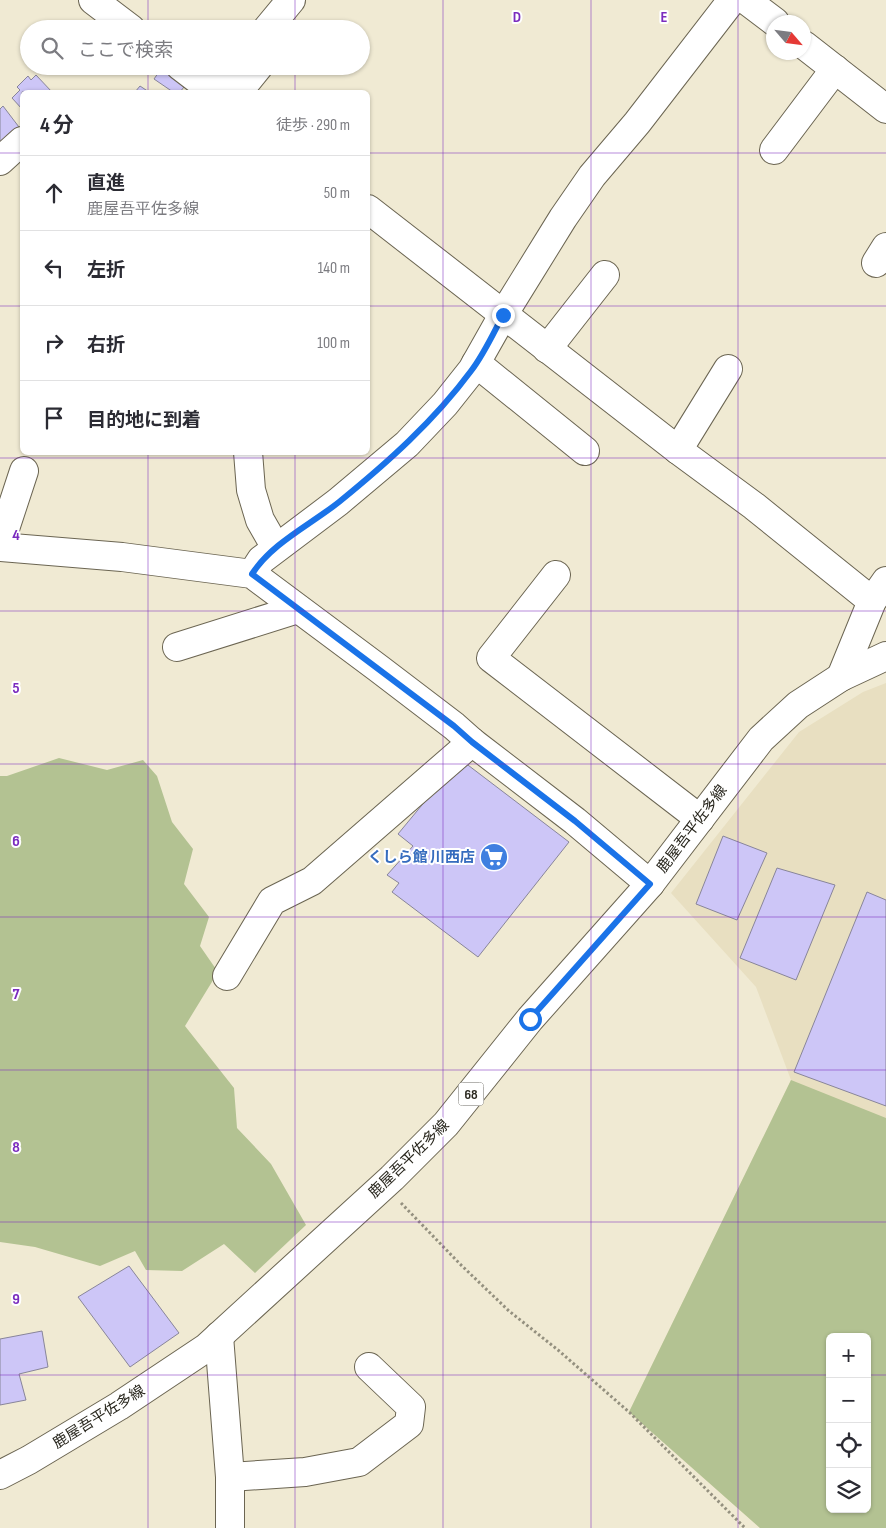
<!DOCTYPE html>
<html lang="ja">
<head>
<meta charset="utf-8">
<style>
  body { margin:0; font-family:"Sofia Sans Condensed","Noto Sans JP",sans-serif; background:#f7f7f7; color:#2b2b33 }
  .controls { position:absolute; right:15px; bottom:15px; display:grid; overflow:hidden; border-radius:8px; box-shadow:0 1px 4px #0004 }
  .controls button { width:45px; height:45px; display:grid; place-items:center; padding:0; border:0; border-bottom:1px solid #e1e1e2; background:#fff; color:#2b2b33; font:25px sans-serif }
  .compass { position:absolute; left:766px; top:15px; width:45px; height:45px; border-radius:50%; background:#fff; box-shadow:0 1px 4px #0004; rotate:118deg }
  .stop { position:absolute; width:15px; height:15px; margin:-11px; border:4px solid #1a73e8; border-radius:50%; background:#fff }
  .stop.end { background:#1a73e8; border-color:#fff; box-shadow:0 1px 5px #0008 }
  .list { margin:0; padding:0; list-style:none }
  h2 { display:flex; justify-content:space-between; align-items:center; height:65px; margin:0; padding:0 20px; font-size:21px }
  h2 small { font-size:16px; font-weight:400; color:#7c7c81 }
  .list li { display:grid; grid-template-columns:32px 1fr auto; gap:15px; align-items:center; box-sizing:border-box; height:75px; padding:0 20px; border-top:1px solid #e1e1e2 }
  .list b { display:block; font-size:19px; white-space:nowrap }
  .list p { margin:0; font-size:16px; white-space:nowrap; color:#7c7c81 }
  .list em { font-size:16px; font-style:normal; color:#7c7c81 }
  .icon { flex:none; width:28px; height:28px; fill:none; stroke:currentColor; stroke-width:2; stroke-linecap:round; stroke-linejoin:round }
  .map { position:relative; flex:none; width:886px; height:1528px; overflow:hidden }
  .search { position:absolute; background:#fff; box-shadow:0 1px 4px #0004; left:20px; top:20px; width:350px; height:55px; display:flex; align-items:center; gap:12px; box-sizing:border-box; padding:0 18px; border-radius:28px; color:#7c7c81; font-size:19px }
  .panel { position:absolute; background:#fff; box-shadow:0 1px 4px #0004; left:20px; top:90px; width:350px; height:365px; border-radius:8px }
  .map>svg:first-child { display:block }
</style>
</head>
<body>
<div class="map">
<svg width="886" height="1528" viewBox="0 0 886 1528">
  <rect width="100%" height="100%" fill="#f0ead3"/>
  <path fill="#e8dfc1" fill-rule="evenodd" d="M886,683v845h-126l-131,-116 162,-332 -35,-93 -85,-94 128,-161 64,-40zM830,1337h37v172h-37z"/>
  <g fill="#b3c292" fill-rule="evenodd">
    <polygon points="59,758 107,770 143,760 157,776 172,822 193,849 184,884 209,917 200,946 218,972 185,1026 234,1088 237,1128 271,1164 306,1225 255,1273 224,1244 182,1271 146,1270 135,1251 100,1266 35,1247 0,1242 0,776 7,776"/>
    <path d="M791,1080l95,38v410h-126l-131,-116zM830,1337h37v172h-37z"/>
  </g>
  <g fill="#cdc6f7" stroke="#888599">
    <polygon points="163,66 166,66 188,82 180,92 173,92 154,79"/>
    <polygon points="36,75 52,92 22,92 22,109 12,98 20,90 17,87 28,76 31,80"/>
    <polygon points="140,86 149,92 135,92"/>
    <polygon points="3,106 22,131 0,149 0,109"/>
    <polygon points="460,759 569,842 478,957 392,892 399,883 387,875 413,846 398,834"/>
    <polygon points="723,836 767,853 737,920 696,904"/>
    <polygon points="777,868 835,885 796,980 740,958"/>
    <polygon points="867,892 886,900 886,1106 794,1072"/>
    <polygon points="129,1266 179,1333 130,1367 78,1297"/>
    <polygon points="42,1331 48,1367 19,1374 26,1400 0,1405 0,1339"/>
  </g>
  <g fill="none" stroke-linecap="round" stroke-linejoin="round">
    <defs>
      <g id="street">
        <polyline points="93,0 131,29"/>
        <polyline points="746,0 775,22"/>
        <polyline points="267,29 291,0"/>
        <polyline points="804,45 886,109"/>
        <polyline points="180,66 214,92"/>
        <polyline points="215,92 237,66"/>
        <polyline points="238,92 259,66"/>
        <polyline points="774,150 835,69"/>
        <polyline points="0,161 22,141"/>
        <polyline points="368,209 678,450 754,506 872,601"/>
        <polyline points="876,263 886,247"/>
        <polyline points="547,349 605,275"/>
        <polyline points="476,363 585,451"/>
        <polyline points="678,450 728,369"/>
        <polyline points="248,452 251,490 260,520 276,548"/>
        <polyline points="0,544 24,471"/>
        <polyline points="0,547 122,557 252,574 378,668 454,726 472,742 575,821 650,884"/>
        <polyline points="252,574 261,560 338,502 407,444 445,404 472,370 503,315 563,218 592,176 637,123 732,0"/>
        <polyline points="556,575 491,658 700,819"/>
        <polyline points="177,647 298,609"/>
        <polyline points="227,976 272,901 312,881 472,742"/>
        <polyline points="219,1336 230,1477 230,1528"/>
        <polyline points="230,1477 305,1472 359,1462 409,1424 411,1407 369,1367"/>
      </g>
      <polyline id="secondary" points="841,677 872,601 886,581"/>
      <polyline id="primary" points="0,1475 29,1460 119,1406 206,1348 392,1178 446,1124 530,1019 650,884 761,739 798,705 841,677 886,656"/>
    </defs>
    <use href="#street" stroke="#6b6552" stroke-width="30"/>
    <use href="#secondary" stroke="#6b6552" stroke-width="30"/>
    <use href="#primary" stroke="#6b6552" stroke-width="30"/>
    <polyline stroke="#94907f" stroke-width="3" stroke-dasharray="2.5 2.5" stroke-linecap="butt" points="401,1203 460,1264 509,1311 558,1350 629,1412 745,1528"/>
    <use href="#street" stroke="#fff" stroke-width="28"/>
    <use href="#secondary" stroke="#fff" stroke-width="28"/>
    <use href="#primary" stroke="#fff" stroke-width="28"/>
  </g>
  <g fill="none" stroke-linecap="round" stroke-linejoin="round">
    <path stroke="#1a73e8" stroke-width="6" d="M503,315c-10,19 -19,39 -32,56 -37,50 -84,92 -132,131 -29,23 -67,41 -87,72l202,152 18,16 103,79 75,63 -120,135"/>
  </g>
  <path fill="none" stroke="#7b2cbf" stroke-width="1" stroke-opacity="0.55" d="M148,0v29M295,0v29M443,0v1528M591,0v1528M738,0v1528M148,66v26M295,66v26M0,153h22M368,153h518M0,306h22M368,306h518M148,452v1076M295,452v1076M0,458h886M0,611h886M0,764h886M0,917h886M0,1070h886M0,1222h886M0,1375h830M867,1375h19"/>
  <defs>
    <symbol id="supermarket-disc" viewBox="-11 -11 22 22"><circle r="9.5" fill="#3f7fe0" stroke="#fff"/><path d="M-6-5.5h2.5l.6 2H6L4.5 2H-2.5L-4.4-4H-6ZM-1.5 3.2a1.3 1.3 0 1 0 .1 0ZM3 3.2a1.3 1.3 0 1 0 .1 0Z" fill="#fff"/></symbol>
  </defs>
  <g fill-rule="evenodd">
    <use href="#supermarket-disc" x="478" y="841" width="32" height="32"/>
  </g>
  <g text-anchor="middle" dominant-baseline="central" stroke-width="4" stroke-linejoin="round" paint-order="stroke">
    <rect fill="#fff" stroke="#6a6862" stroke-width="1" x="458.5" y="1082.5" width="25" height="23" rx="4"/>
    <g font-size="14" font-weight="bold" fill="#2a281f">
      <text x="471" y="1094">68</text>
    </g>
    <g font-size="15" fill="#2a281f" stroke="#fff">
      <text transform="translate(692 829) rotate(-53)">鹿屋吾平佐多線</text>
      <text transform="translate(409 1159) rotate(-44)">鹿屋吾平佐多線</text>
      <text transform="translate(99 1417) rotate(-32)">鹿屋吾平佐多線</text>
    </g>
    <g font-size="15" font-weight="bold" fill="#366cbe" stroke="#fff" text-anchor="end">
      <text x="475" y="857">くしら館 川西店</text>
    </g>
  </g>
  <g font-size="16" text-anchor="middle" font-weight="bold" fill="#7b2cbf" stroke="#fff" stroke-width="4" stroke-linejoin="round" paint-order="stroke">
    <text x="517" y="22">D</text>
    <text x="664" y="22">E</text>
    <text x="16" y="540">4</text>
    <text x="16" y="693">5</text>
    <text x="16" y="846">6</text>
    <text x="16" y="999">7</text>
    <text x="16" y="1152">8</text>
    <text x="16" y="1304">9</text>
  </g>
</svg>
<div class="controls">
<button>+</button>
<button>−</button>
<button><svg class="icon" aria-label="locate" viewBox="0 0 24 24"><circle cx="12" cy="12" r="6"/><path d="M12 2v4M12 18v4M2 12h4M18 12h4"/></svg></button>
<button><svg class="icon" aria-label="layers" viewBox="0 0 24 24"><path d="M12 4l9 5-9 5-9-5zM3 14l9 5 9-5"/></svg></button>
</div>
<svg class="compass" viewBox="-18 -18 36 36"><path d="M0-13l5 13h-10z" fill="#e53935"/><path d="M0 13l5-13h-10z" fill="#7c7c81"/></svg>
<div class="stop" style="left:530px;top:1019px"></div>
<div class="stop end" style="left:503px;top:315px"></div>
<div class="search"><svg class="icon" aria-label="search" viewBox="0 0 24 24"><circle cx="10" cy="10" r="6"/><path d="M15 15l6 6"/></svg>ここで検索</div>
<section class="panel">
<h2>4 分<small>徒歩 · 290 m</small></h2>
<ul class="list">
<li><svg class="icon" aria-label="ahead" viewBox="0 0 24 24"><path d="M12 20V5M6 11l6-6 6 6"/></svg><div><b>直進</b><p>鹿屋吾平佐多線</p></div><em>50 m</em></li>
<li><svg class="icon" aria-label="left" viewBox="0 0 24 24"><path d="M17 20v-9H6M10 6l-5 5 5 5"/></svg><div><b>左折</b></div><em>140 m</em></li>
<li><svg class="icon" aria-label="right" viewBox="0 0 24 24"><path d="M7 20v-9h11M14 6l5 5-5 5"/></svg><div><b>右折</b></div><em>100 m</em></li>
<li><svg class="icon" aria-label="arrive" viewBox="0 0 24 24"><path d="M6 21V4h12l-3 4 3 4H6"/></svg><div><b>目的地に到着</b></div></li>
</ul>
</section>
</div>
</body>
</html>
